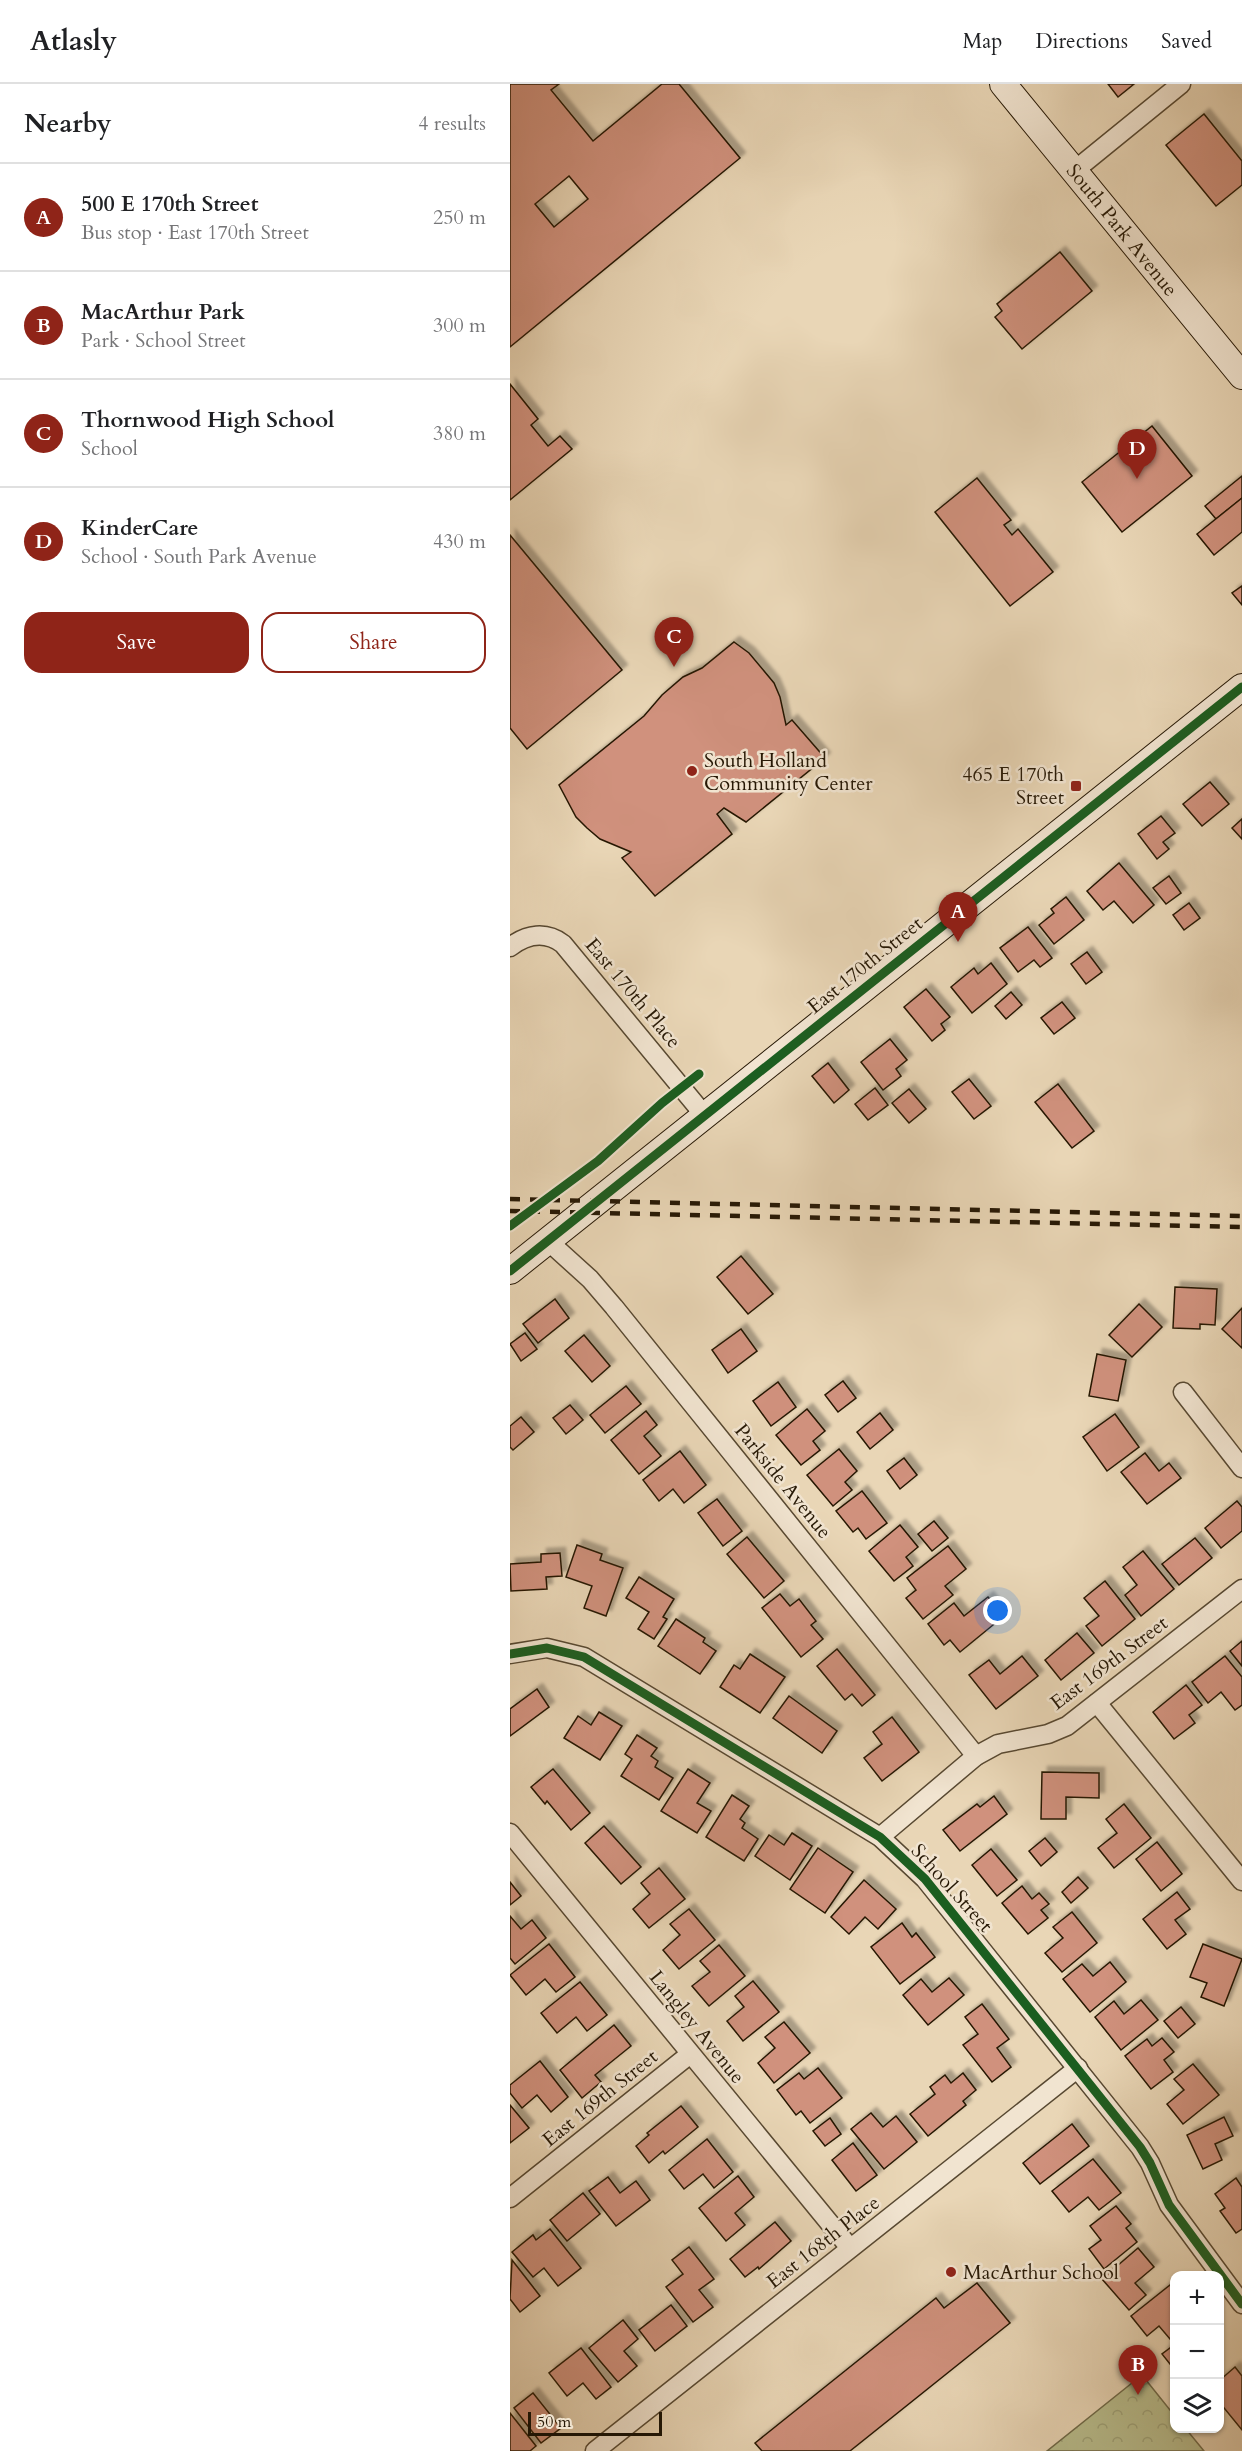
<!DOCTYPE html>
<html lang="en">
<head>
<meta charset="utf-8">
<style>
  body { margin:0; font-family:Cardo,serif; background:#f2f2f2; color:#202124 }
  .controls { position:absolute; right:18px; bottom:18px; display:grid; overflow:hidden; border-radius:12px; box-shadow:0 2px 4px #0004 }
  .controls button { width:54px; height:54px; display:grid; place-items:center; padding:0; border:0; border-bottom:2px solid #e0e0e0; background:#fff; color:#202124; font:30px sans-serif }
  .scale { position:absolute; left:18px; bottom:15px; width:134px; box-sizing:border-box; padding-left:6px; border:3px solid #261805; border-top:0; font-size:16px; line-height:21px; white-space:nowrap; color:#261805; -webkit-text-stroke:4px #f1e4d0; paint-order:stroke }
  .you { position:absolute; left:488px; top:1527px; width:21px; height:21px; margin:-15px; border:4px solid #fff; border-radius:50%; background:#1a73e8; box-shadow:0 0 0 9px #1a73e833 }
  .badge { display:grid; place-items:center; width:39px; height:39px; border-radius:50%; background:#8f2418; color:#fff; font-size:20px; font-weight:700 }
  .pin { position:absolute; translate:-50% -50px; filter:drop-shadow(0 2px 3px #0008) }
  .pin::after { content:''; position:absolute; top:32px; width:21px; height:18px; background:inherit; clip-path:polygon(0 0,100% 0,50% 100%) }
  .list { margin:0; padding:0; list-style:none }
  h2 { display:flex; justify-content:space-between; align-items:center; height:78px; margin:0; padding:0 24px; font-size:26px }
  h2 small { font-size:20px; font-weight:400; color:#757577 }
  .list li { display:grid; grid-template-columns:39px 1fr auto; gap:18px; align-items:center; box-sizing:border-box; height:108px; padding:0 24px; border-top:2px solid #e0e0e0 }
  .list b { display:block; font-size:22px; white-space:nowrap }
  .list p { margin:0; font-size:20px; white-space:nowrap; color:#757577 }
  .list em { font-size:20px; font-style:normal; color:#757577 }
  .actions { display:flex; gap:12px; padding:18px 24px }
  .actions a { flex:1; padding:14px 0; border:2px solid #8f2418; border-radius:18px; text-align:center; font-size:21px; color:#8f2418 }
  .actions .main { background:#8f2418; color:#fff }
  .icon { flex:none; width:33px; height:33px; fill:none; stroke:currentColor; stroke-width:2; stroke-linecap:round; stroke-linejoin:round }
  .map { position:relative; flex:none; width:732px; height:2367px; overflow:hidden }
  header { display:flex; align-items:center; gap:36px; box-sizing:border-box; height:84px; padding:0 30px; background:#fff; border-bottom:2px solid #e0e0e0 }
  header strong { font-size:28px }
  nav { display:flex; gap:33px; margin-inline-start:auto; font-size:21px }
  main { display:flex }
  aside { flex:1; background:#fff }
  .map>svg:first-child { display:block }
</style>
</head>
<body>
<header>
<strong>Atlasly</strong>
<nav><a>Map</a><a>Directions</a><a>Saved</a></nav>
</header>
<main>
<aside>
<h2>Nearby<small>4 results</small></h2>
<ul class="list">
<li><span class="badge">A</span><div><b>500 E 170th Street</b><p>Bus stop · East 170th Street</p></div><em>250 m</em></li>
<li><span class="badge">B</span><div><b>MacArthur Park</b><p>Park · School Street</p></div><em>300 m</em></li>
<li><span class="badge">C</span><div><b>Thornwood High School</b><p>School</p></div><em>380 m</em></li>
<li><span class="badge">D</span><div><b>KinderCare</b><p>School · South Park Avenue</p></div><em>430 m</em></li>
</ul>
<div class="actions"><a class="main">Save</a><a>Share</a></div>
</aside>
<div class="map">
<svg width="732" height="2367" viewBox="0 0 732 2367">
  <defs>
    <pattern id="park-crowns" width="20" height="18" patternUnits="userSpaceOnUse" patternTransform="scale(1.5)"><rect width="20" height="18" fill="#b8bd8d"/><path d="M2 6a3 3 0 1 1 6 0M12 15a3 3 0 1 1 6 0" fill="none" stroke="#9ea278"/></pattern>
    <filter id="shadow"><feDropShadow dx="5.5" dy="-5.5" stdDeviation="1.5" flood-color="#0004"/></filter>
  </defs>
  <rect width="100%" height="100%" fill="#e9d6b6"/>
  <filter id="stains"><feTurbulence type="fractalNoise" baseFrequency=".00333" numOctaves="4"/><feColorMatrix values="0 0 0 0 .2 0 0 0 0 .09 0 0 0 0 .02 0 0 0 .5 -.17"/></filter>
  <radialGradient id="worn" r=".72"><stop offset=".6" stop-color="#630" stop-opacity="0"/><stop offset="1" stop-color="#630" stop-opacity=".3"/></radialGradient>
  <polygon fill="url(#park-crowns)" stroke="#6f6a49" stroke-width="1.5" points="632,2291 664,2331 664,2344 676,2345 694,2367 537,2367"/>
  <g fill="#d0917d" stroke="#261805" stroke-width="1.5" fill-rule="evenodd" filter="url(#shadow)">
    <path d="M0,0h49l-8,6 42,51 69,-57h17l61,74 -230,189zM59,92l19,23 -34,28 -19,-23z"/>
    <polygon points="598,0 624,0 608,13"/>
    <polygon points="694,30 732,77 732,101 706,122 656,61"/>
    <polygon points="550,168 582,207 512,265 485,233 492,227 487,220"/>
    <polygon points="0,300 28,335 21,341 38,362 50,352 62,365 0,416"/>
    <polygon points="642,342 682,392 612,448 572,398"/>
    <polygon points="732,392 732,414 706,435 695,422"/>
    <polygon points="467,394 501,436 494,441 502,451 508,445 543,488 500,522 425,428"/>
    <polygon points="732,414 732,448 704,471 687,450"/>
    <polygon points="0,451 112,586 17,665 0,644"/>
    <polygon points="732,502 732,521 722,509"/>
    <polygon points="224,558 239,569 264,599 270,613 276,641 282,636 315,674 236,738 214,724 207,730 222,750 145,812 112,774 121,768 90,755 77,744 66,733 49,701 134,632 152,611 173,593 192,584"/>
    <polygon points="700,698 719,720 692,742 673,720"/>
    <polygon points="651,732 665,749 653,758 659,765 647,775 628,750"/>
    <polygon points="732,735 732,755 722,744"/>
    <polygon points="609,779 644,821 623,839 604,817 593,826 577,807"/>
    <polygon points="659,792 671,809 656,820 643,804"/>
    <polygon points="556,813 574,836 544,860 529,841 544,829 541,825"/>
    <polygon points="679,819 690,834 674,846 663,831"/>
    <polygon points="518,843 542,874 530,883 524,876 508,888 490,864"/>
    <polygon points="577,868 592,888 576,900 561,880"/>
    <polygon points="481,879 497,900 462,929 441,903 464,884 468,890"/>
    <polygon points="416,905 440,933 431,940 435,946 422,957 394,923"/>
    <polygon points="501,908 512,921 496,935 485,922"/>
    <polygon points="552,918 565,934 544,950 531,934"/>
    <polygon points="380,955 397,976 386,985 391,992 373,1006 351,978"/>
    <polygon points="318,979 339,1006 324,1019 302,992"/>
    <polygon points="459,995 481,1022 464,1035 442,1008"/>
    <polygon points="548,1000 584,1047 562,1064 525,1018"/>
    <polygon points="365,1004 378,1021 358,1036 345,1020"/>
    <polygon points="399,1005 416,1025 399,1039 382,1019"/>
    <polygon points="231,1172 263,1210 238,1230 207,1193"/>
    <polygon points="665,1203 707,1205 705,1241 690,1240 690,1245 663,1244"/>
    <polygon points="45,1215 59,1234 28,1259 13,1240"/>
    <polygon points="629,1220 652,1243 622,1273 599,1251"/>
    <polygon points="732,1224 732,1264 712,1245"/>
    <polygon points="231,1245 247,1267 218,1289 202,1266"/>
    <polygon points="15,1249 27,1265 11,1277 0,1260"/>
    <polygon points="74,1251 100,1282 82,1298 55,1267"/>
    <polygon points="587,1270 616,1276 608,1317 579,1312"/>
    <polygon points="333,1297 346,1314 328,1328 315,1311"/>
    <polygon points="268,1298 286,1323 261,1342 243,1317"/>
    <polygon points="116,1302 131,1320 95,1349 80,1331"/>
    <polygon points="60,1321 73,1336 56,1350 43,1334"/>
    <polygon points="297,1325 315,1347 303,1357 310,1366 291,1381 266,1351"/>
    <polygon points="136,1327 147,1341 134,1352 151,1372 129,1390 101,1356"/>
    <polygon points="370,1329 383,1346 360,1365 347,1348"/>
    <polygon points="605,1330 629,1363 597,1387 573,1353"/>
    <polygon points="11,1333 24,1348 3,1366 0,1363 0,1342"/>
    <polygon points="329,1365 347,1387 335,1398 342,1406 323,1422 297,1391"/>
    <polygon points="170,1367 196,1401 174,1419 163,1405 149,1417 133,1396"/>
    <polygon points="635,1369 649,1387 659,1379 671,1394 637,1420 611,1388"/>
    <polygon points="394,1374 407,1391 390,1405 377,1387"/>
    <polygon points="352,1407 377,1439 356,1455 348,1444 343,1448 326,1427"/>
    <polygon points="207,1415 232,1447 213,1462 188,1429"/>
    <polygon points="727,1417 732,1423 732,1447 711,1464 695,1444"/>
    <polygon points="424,1437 438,1454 422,1467 408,1450"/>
    <polygon points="390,1441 408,1463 396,1473 403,1482 384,1497 359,1467"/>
    <polygon points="237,1453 274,1497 254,1514 217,1470"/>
    <polygon points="685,1454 702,1474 669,1501 652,1480"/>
    <polygon points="67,1461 92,1470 90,1476 113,1484 96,1532 74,1524 82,1502 56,1493"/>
    <polygon points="438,1462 456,1485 435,1502 443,1511 413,1535 396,1514 406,1506 397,1494"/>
    <polygon points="633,1467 664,1505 631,1532 615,1511 627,1501 613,1483"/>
    <polygon points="50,1469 52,1492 36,1493 37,1505 1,1507 0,1480 31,1478 31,1470"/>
    <polygon points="129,1493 164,1515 153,1533 157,1535 144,1555 128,1545 139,1528 116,1514"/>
    <polygon points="595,1497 625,1535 592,1562 576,1542 589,1532 574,1514"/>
    <polygon points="270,1510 280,1522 289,1515 306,1537 301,1541 313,1555 291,1573 252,1524"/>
    <polygon points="478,1513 494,1532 450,1568 440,1556 434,1561 418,1540 444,1519 454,1532"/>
    <polygon points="166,1535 195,1554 193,1558 206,1567 190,1590 148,1562"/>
    <polygon points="567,1549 584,1569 551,1596 535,1576"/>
    <polygon points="732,1557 732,1582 720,1567"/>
    <polygon points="327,1565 365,1611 352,1622 342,1610 335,1616 307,1582"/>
    <polygon points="240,1570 275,1593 250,1629 210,1603 224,1581 230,1585"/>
    <polygon points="512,1572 528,1592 486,1625 459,1591 479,1576 490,1590"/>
    <polygon points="715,1572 732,1593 732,1621 725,1626 711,1608 698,1619 682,1598"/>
    <polygon points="676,1601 692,1621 679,1631 685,1639 664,1655 643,1628"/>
    <polygon points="27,1605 39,1623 0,1652 0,1625"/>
    <polygon points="279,1612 327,1647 312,1669 263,1634"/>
    <polygon points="89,1628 112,1642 90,1676 54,1654 68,1632 81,1641"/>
    <polygon points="382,1633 409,1668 372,1697 354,1674 372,1660 363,1648"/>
    <polygon points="127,1651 147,1664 141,1672 148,1677 145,1683 163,1694 149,1716 111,1692 122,1675 115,1670"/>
    <polygon points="43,1685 80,1729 61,1746 37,1717 35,1720 21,1703"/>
    <polygon points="178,1685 200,1699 187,1719 201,1727 187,1749 151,1727"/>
    <polygon points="532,1688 589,1689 589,1714 556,1713 556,1735 531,1735"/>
    <polygon points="222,1711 239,1722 230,1735 235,1739 232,1744 248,1755 234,1777 196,1753"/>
    <polygon points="484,1712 497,1730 450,1767 433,1746 467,1720 470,1723"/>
    <polygon points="614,1720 641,1754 604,1784 588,1764 607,1749 596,1735"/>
    <polygon points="94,1742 131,1783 111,1800 75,1759"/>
    <polygon points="282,1749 302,1762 280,1796 245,1772 259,1751 274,1761"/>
    <polygon points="535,1754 547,1768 531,1782 519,1767"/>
    <polygon points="647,1758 672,1790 651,1807 626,1775"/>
    <polygon points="308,1764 343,1788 315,1829 280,1805"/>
    <polygon points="481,1765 507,1796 487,1812 462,1781"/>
    <polygon points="149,1784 175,1815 139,1844 123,1825 140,1810 131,1799"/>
    <polygon points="568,1793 578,1804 561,1819 552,1808"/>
    <polygon points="354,1796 386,1825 368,1845 355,1833 339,1850 321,1833"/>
    <polygon points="0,1798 11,1812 0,1821"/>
    <polygon points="512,1802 522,1815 529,1809 539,1820 531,1826 538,1834 518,1850 492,1819"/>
    <polygon points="667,1808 680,1825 665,1836 676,1850 657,1865 633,1835"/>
    <polygon points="179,1825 205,1856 169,1885 153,1866 170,1851 160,1840"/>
    <polygon points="562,1828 587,1859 552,1888 535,1869 553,1854 543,1843"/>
    <polygon points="0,1832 11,1845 22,1836 36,1854 5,1880 0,1874"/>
    <polygon points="392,1839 402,1853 406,1849 425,1873 390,1900 361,1863"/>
    <polygon points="39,1860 65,1893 46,1908 35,1895 16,1911 0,1891"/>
    <polygon points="693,1860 732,1875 714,1922 691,1913 697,1899 680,1893"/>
    <polygon points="209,1861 235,1892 199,1922 182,1902 200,1888 190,1877"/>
    <polygon points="600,1878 616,1898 580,1928 553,1895 572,1880 583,1892"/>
    <polygon points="439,1894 454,1911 418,1941 393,1911 411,1895 422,1908"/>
    <polygon points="243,1897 269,1928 233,1957 217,1937 234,1923 225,1912"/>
    <polygon points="70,1898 97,1931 77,1947 66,1933 47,1949 31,1929"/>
    <polygon points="631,1916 648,1936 611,1966 585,1933 604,1917 614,1930"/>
    <polygon points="472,1920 499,1955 487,1964 501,1983 482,1998 453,1961 468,1950 455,1933"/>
    <polygon points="671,1923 685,1940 668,1954 654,1937"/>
    <polygon points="274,1938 300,1969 264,1999 248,1979 265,1964 255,1953"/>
    <polygon points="104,1941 121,1962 85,1991 91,1998 72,2014 50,1986"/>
    <polygon points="652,1954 664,1968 654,1976 663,1988 641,2005 615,1972 637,1955 642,1962"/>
    <polygon points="30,1977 58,2013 41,2028 27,2011 12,2024 0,2009 0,2001"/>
    <polygon points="683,1980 709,2011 673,2040 657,2020 674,2006 664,1995"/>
    <polygon points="308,1984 332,2014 300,2039 291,2027 286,2031 267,2006 289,1989 294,1995"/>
    <polygon points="453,1989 466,2006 453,2017 456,2021 418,2052 400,2030 425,2010 420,2003 435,1991 441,1999"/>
    <polygon points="0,2021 19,2044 0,2059"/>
    <polygon points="171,2022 188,2043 155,2070 153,2067 139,2079 126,2062 139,2051 137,2049"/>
    <polygon points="361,2029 373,2043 386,2032 407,2058 374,2085 341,2045"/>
    <polygon points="714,2033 723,2052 705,2060 712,2076 693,2085 677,2051"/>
    <polygon points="320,2034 331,2050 315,2062 303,2047"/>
    <polygon points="562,2040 579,2062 530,2100 513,2079"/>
    <polygon points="197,2055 223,2088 204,2104 193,2090 174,2105 159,2086"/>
    <polygon points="343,2059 367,2091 346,2107 322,2076"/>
    <polygon points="583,2075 611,2109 589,2126 578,2113 559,2128 542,2107"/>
    <polygon points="228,2092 244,2113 225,2129 235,2141 216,2157 189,2124"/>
    <polygon points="98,2093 110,2109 126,2097 140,2116 106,2142 79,2107"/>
    <polygon points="726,2094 732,2103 732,2145 726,2149 710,2127 715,2124 705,2110"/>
    <polygon points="73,2109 90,2130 57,2157 40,2136"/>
    <polygon points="606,2122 621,2140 616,2144 627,2158 594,2185 579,2165 591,2156 580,2142"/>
    <polygon points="265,2138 281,2157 249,2185 248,2183 235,2193 220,2175"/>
    <polygon points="40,2145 71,2184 48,2202 34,2184 23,2193 2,2168 23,2151 26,2156"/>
    <polygon points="179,2163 204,2195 189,2206 203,2223 183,2238 156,2203 173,2190 162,2176"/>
    <polygon points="628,2164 644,2183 625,2199 636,2211 619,2226 592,2195"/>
    <polygon points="2,2176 30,2212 10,2228 0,2215"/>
    <polygon points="467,2199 500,2239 340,2367 252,2367 245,2359 426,2214 434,2224"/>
    <polygon points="660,2201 664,2206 664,2252 660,2255 649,2242 637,2252 621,2232"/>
    <polygon points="161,2221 177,2242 145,2267 129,2246"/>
    <polygon points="113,2236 128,2255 114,2267 127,2282 108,2298 79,2264"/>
    <polygon points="664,2261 664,2285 652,2270"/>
    <polygon points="71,2264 101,2303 86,2315 73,2299 57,2312 39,2289"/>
    <polygon points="725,2283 732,2292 732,2346 710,2319 710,2296"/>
    <polygon points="23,2309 51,2344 31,2359 4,2324"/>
    <polygon points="0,2329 26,2362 20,2367 0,2367"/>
  </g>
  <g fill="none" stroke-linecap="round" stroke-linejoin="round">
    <defs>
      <g id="street">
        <polyline points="564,87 671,0"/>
        <path d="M0,863c17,-13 36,-16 53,-3l142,172"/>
        <polyline points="38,1157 80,1195 104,1223 466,1672"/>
        <polyline points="673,1308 732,1384"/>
        <polyline points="0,1570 37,1564 74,1573 370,1753 415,1795 630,2063 640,2079 659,2121 732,2220"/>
        <polyline points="587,1619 732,1797"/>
        <polyline points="0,1749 340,2164"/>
        <polyline points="370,1753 466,1672 488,1660 538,1650 557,1642 732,1505"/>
        <polyline points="0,2114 179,1971"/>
        <polyline points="85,2367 568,1984"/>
      </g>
      <g id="secondary">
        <polyline points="493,0 732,292"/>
        <polyline points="0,1187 732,603"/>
      </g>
    </defs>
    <use href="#street" stroke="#574831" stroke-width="21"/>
    <use href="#secondary" stroke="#261805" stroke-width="28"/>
    <use href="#street" stroke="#f1e4d0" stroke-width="18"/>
    <use href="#secondary" stroke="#f1e4d0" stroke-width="26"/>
    <g stroke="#261805" stroke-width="4.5" stroke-dasharray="10 10" stroke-linecap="butt">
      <polyline points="0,1115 732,1132"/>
      <polyline points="0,1127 732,1143"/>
    </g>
    <defs>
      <g id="cycleway">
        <polyline points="0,1142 88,1077 152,1019 189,990"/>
        <polyline points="0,1187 732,603"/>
        <polyline points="0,1570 37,1564 74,1573 370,1753 415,1795 630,2063 640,2079 659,2121 732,2220"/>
      </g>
    </defs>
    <use href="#cycleway" stroke="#f1e4d0" stroke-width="13"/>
    <use href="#cycleway" stroke="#1b5e20" stroke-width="9"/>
  </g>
  <g fill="#8f2418" stroke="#f1e4d0" stroke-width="2">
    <circle cx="182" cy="687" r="6"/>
    <rect x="560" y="696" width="12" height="12" rx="3"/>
    <circle cx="441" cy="2188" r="6"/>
  </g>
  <g text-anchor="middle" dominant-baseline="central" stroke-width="5" stroke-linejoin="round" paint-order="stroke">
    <g font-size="20" fill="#261805" stroke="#f1e4d0">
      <text transform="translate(612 146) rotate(51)">South Park Avenue</text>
      <text transform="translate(355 881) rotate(-39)">East 170th Street</text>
      <text transform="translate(123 909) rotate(50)">East 170th Place</text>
      <text transform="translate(273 1397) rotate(51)">Parkside Avenue</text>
      <text transform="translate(599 1579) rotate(-37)">East 169th Street</text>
      <text transform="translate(442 1804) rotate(48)">School Street</text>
      <text transform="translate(187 1943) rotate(51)">Langley Avenue</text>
      <text transform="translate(90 2014) rotate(-39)">East 169th Street</text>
      <text transform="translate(313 2158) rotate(-38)">East 168th Place</text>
    </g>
    <g font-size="20" fill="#261805" stroke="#f1e4d0" text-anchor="start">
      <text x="194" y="676">South Holland<tspan x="194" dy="23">Community Center</tspan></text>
      <text x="554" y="690" text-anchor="end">465 E 170th<tspan x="554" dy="23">Street</tspan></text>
      <text x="453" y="2188">MacArthur School</text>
    </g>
  </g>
  <rect width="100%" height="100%" filter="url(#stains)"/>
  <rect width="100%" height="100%" fill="url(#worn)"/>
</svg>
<div class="controls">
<button>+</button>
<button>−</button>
<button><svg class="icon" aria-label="layers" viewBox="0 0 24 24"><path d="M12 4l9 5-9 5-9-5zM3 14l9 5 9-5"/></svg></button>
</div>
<div class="scale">50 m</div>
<div class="you"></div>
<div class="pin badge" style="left:448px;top:858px">A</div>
<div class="pin badge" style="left:628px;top:2311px">B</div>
<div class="pin badge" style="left:164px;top:583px">C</div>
<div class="pin badge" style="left:627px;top:395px">D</div>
</div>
</main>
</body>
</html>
